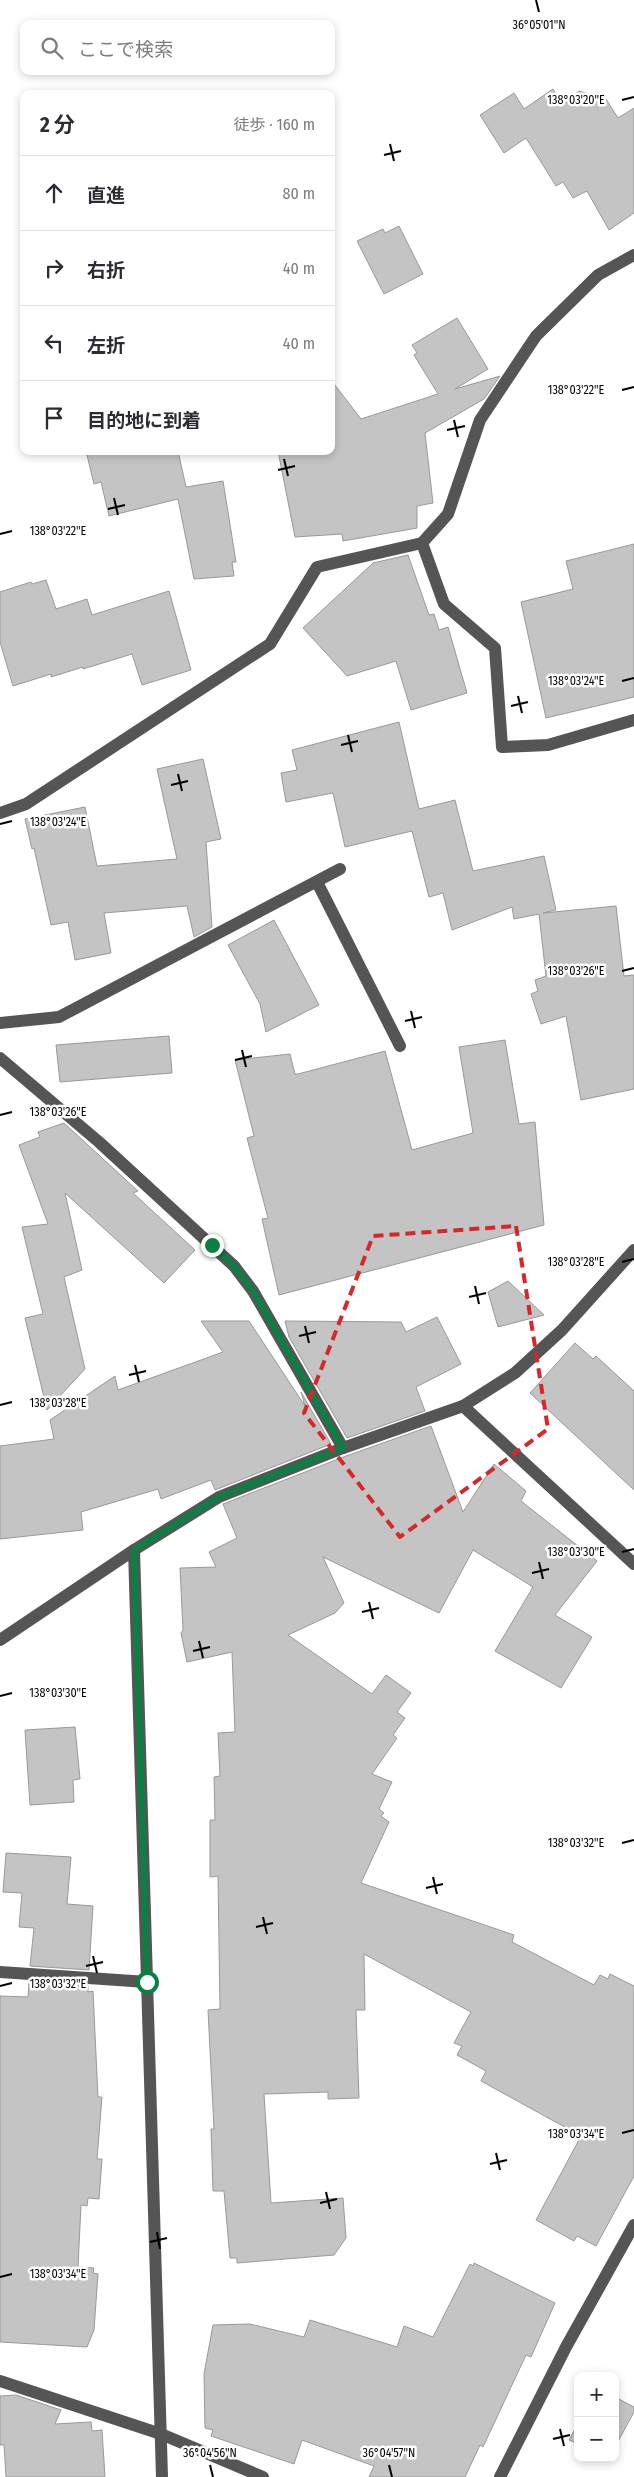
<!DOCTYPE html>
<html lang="ja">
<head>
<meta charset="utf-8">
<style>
  body { margin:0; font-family:"Fira Sans Condensed","Noto Sans JP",sans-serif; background:#f2f2f3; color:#2b2b33 }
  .controls { position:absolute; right:15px; bottom:15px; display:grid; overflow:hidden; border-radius:10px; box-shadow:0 2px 8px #0003 }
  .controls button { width:45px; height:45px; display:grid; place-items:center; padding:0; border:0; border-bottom:1px solid #e1e1e2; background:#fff; color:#2b2b33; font:25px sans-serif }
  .stop { position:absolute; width:15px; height:15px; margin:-11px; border:4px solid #0b8043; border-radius:50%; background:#fff }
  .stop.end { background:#0b8043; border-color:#fff; box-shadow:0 1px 5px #0008 }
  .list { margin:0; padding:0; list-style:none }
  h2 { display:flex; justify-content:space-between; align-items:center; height:65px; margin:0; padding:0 20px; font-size:21px }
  h2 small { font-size:16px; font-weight:400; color:#7c7c81 }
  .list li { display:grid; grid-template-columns:32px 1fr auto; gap:15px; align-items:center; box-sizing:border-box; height:75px; padding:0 20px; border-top:1px solid #e1e1e2 }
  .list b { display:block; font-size:19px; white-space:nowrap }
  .list em { font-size:16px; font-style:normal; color:#7c7c81 }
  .icon { flex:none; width:28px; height:28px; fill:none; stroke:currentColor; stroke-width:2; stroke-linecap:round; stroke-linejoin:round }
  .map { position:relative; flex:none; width:634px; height:2477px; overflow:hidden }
  .search { position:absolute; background:#fff; box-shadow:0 2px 8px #0003; left:20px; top:20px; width:315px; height:55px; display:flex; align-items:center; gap:12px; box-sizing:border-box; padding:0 18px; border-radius:10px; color:#7c7c81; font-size:19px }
  .panel { position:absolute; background:#fff; box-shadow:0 2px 8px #0003; left:20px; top:90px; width:315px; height:365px; border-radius:10px }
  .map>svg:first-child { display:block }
</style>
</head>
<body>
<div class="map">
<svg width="634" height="2477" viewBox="0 0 634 2477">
  <rect width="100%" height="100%" fill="#fff"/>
  <g fill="#c4c4c4" stroke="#999">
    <polygon points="553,89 563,105 579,91 606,99 618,118 634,108 634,213 609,230 587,191 573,198 563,182 556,186 526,138 504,153 480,115 514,93 524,109"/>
    <polygon points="399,226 423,274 384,294 357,241 383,229 385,233"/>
    <polygon points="457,318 488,369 455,389 500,376 484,399 425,433 433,503 417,506 417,528 343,541 342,534 295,537 278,451 331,451 331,380 361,419 438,394 414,355 417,353 412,345"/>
    <polygon points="86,451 178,451 186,487 223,481 236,562 232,562 234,576 194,579 178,499 109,516 101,482 94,484"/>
    <polygon points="634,544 634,697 546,718 521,602 573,589 566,561"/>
    <polygon points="408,555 429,615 434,614 439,630 448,627 467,693 411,710 396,661 347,676 303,628 373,563"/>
    <polygon points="46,580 56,609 87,599 92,615 169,591 191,670 142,685 132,654 83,669 83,667 51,677 51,674 13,686 0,642 0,592 31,582 32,584"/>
    <polygon points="399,722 419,809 455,800 473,871 544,856 556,910 543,913 616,906 624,976 634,975 634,1089 581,1100 566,1016 541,1024 531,994 538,991 535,980 546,976 539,914 514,919 512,907 452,930 443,893 429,897 412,831 345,847 333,793 286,802 281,773 297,770 292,750"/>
    <polygon points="203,759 221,839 206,842 212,927 194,937 187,906 104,913 111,953 75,960 68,922 51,925 34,848 32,849 25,819 85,807 97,866 177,859 157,769"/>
    <polygon points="274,920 319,1005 266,1032 260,1004 228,945"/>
    <polygon points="169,1036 172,1073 60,1082 56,1045"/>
    <polygon points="505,1040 519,1124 535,1122 544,1225 279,1295 262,1219 268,1218 247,1138 254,1136 235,1060 290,1054 295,1074 298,1074 385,1051 412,1150 473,1133 459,1047"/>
    <polygon points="64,1123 138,1191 133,1193 195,1250 164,1283 65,1193 82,1270 64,1277 85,1369 47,1410 25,1318 43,1314 22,1227 48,1224 19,1145 40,1137 38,1132"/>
    <polygon points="508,1281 544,1315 498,1327 488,1292"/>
    <polygon points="437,1317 461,1364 416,1387 425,1411 347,1438 289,1337 285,1321 401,1322 406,1332"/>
    <polygon points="201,1321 249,1321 305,1406 301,1392 331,1444 215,1490 211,1480 161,1499 158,1489 81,1512 83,1530 0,1539 0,1446 54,1439 50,1420 115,1376 118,1390 223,1352"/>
    <polygon points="575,1343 593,1359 596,1356 634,1391 634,1490 530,1393"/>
    <polygon points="431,1426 463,1512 494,1464 526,1491 521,1501 597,1561 555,1615 592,1637 561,1688 495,1651 533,1587 473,1550 439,1613 323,1557 344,1603 335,1613 288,1635 372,1694 386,1675 411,1693 397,1712 405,1718 393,1735 397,1738 372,1774 392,1782 379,1809 384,1813 381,1816 389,1822 361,1883 514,1935 512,1942 594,1985 600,1975 608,1979 610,1974 634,1986 634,2176 596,2246 577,2236 574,2241 536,2220 581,2136 481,2081 486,2071 457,2055 462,2046 454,2043 471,2012 364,1954 365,2010 356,2010 359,2098 328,2099 328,2092 264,2094 271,2203 343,2198 346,2238 334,2255 237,2263 237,2258 230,2258 224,2191 213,2191 211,2129 214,2129 208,2010 220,2009 218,1876 210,1877 210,1820 215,1820 214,1777 220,1776 218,1733 235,1732 232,1652 187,1662 181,1633 183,1630 180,1568 216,1567 209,1552 237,1538 223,1504 346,1456"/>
    <polygon points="75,1727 80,1779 73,1780 74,1802 30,1805 25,1730"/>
    <polygon points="6,1853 71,1857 67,1904 93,1906 89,1970 30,1966 34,1928 19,1927 22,1893 3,1892"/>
    <polygon points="29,1982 88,1986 88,1992 93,1991 98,2097 102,2097 97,2159 102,2159 99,2199 88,2198 87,2206 81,2205 78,2267 94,2268 93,2273 98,2274 94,2330 87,2347 0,2342 0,1996 28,1997"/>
    <polygon points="474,2263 555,2303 531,2357 526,2355 483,2447 480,2445 465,2477 369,2477 374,2466 302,2440 294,2464 211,2436 213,2430 205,2428 204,2374 213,2325 250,2324 304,2337 310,2320 397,2347 404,2326 433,2337 470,2264 473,2266"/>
    <polygon points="16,2395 61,2410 55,2424 91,2422 92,2431 102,2430 105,2477 6,2477 4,2445 0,2445 0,2396"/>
    <polygon points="615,2397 634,2407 634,2412 615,2447"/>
    <polygon points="578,2423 578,2444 569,2440"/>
  </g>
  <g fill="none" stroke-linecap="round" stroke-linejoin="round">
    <g stroke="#555" stroke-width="12">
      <polyline points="422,543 444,604 495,648 502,747 548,745 634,720"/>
      <polyline points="0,813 26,804 270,644 317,567 422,543 448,514 480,420 536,336 598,275 634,255"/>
      <polyline points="317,882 400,1046"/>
      <polyline points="0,1023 59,1017 340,869"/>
      <polyline points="0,1058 99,1142 234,1266 253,1291 343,1448"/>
      <polyline points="463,1406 634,1564"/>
      <polyline points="134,1550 162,2477"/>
      <polyline points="0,1640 134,1550 219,1497 343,1448 463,1406 515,1373 562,1330 634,1250"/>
      <polyline points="0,1972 147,1982"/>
      <polyline points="0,2381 161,2434 263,2477"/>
      <polyline points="500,2477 566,2347 634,2225"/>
    </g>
  </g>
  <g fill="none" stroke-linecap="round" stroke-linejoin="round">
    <polyline stroke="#0b8043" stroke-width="6" points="147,1982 134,1550 219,1497 343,1448 253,1291 234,1266 212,1245"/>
  </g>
  <path fill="none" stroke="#d62828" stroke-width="4" stroke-dasharray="10 6" stroke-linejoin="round" d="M516,1226l32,203 -148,108 -96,-124 69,-177z"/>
  <path fill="none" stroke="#000" stroke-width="2" d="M536,0l3,12M622,100l12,-3M390,144l4,17M384,155l17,-4M622,390l12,-3M454,420l4,17M447,430l18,-4M284,459l4,17M278,470l17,-4M114,498l4,17M108,509l17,-4M0,534l12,-3M622,681l12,-3M518,696l4,17M511,706l17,-4M348,735l4,17M341,745l17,-4M178,774l4,17M171,785l17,-4M0,824l12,-3M622,971l12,-3M411,1011l4,17M405,1021l17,-4M242,1050l4,17M235,1060l17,-4M0,1115l12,-3M622,1262l12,-3M475,1286l4,18M469,1297l17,-4M305,1326l4,17M299,1336l17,-4M135,1365l4,17M129,1375l17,-4M0,1405l12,-3M622,1552l12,-3M539,1562l4,17M532,1573l17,-4M369,1602l4,17M362,1612l17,-4M199,1641l4,17M193,1651l17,-4M0,1696l12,-3M622,1843l12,-3M433,1877l4,17M426,1888l17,-4M263,1917l4,17M256,1927l17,-4M93,1956l4,17M86,1966l17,-4M0,1986l12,-3M622,2133l12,-3M496,2153l4,17M490,2164l17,-4M326,2192l4,17M320,2203l17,-4M157,2232l3,17M150,2242l17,-4M0,2277l12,-3M560,2429l4,17M553,2439l17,-4M210,2465l3,12M389,2465l3,12"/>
  <g font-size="12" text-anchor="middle" fill="#000" stroke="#fff" stroke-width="5" stroke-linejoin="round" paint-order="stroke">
    <text x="539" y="29">36°05'01"N</text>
    <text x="576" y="104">138°03'20"E</text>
    <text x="576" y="394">138°03'22"E</text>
    <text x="58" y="535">138°03'22"E</text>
    <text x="576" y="685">138°03'24"E</text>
    <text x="58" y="826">138°03'24"E</text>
    <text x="576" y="975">138°03'26"E</text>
    <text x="58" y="1116">138°03'26"E</text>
    <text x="576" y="1266">138°03'28"E</text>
    <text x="58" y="1407">138°03'28"E</text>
    <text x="576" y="1556">138°03'30"E</text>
    <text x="58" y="1697">138°03'30"E</text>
    <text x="576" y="1847">138°03'32"E</text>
    <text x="58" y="1988">138°03'32"E</text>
    <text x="576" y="2138">138°03'34"E</text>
    <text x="58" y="2278">138°03'34"E</text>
    <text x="210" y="2457">36°04'56"N</text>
    <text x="389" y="2457">36°04'57"N</text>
  </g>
</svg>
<div class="controls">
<button>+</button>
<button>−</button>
</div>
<div class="stop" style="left:147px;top:1982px"></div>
<div class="stop end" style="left:212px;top:1245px"></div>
<div class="search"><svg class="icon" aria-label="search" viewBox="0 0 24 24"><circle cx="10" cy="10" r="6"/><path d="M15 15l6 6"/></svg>ここで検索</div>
<section class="panel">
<h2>2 分<small>徒歩 · 160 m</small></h2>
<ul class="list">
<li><svg class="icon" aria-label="ahead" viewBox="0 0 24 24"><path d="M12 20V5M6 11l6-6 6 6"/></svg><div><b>直進</b></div><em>80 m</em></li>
<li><svg class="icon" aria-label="right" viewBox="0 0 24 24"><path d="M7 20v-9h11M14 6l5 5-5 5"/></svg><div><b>右折</b></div><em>40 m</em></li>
<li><svg class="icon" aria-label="left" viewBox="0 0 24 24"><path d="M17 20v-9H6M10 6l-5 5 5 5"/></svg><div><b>左折</b></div><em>40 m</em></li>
<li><svg class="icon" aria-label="arrive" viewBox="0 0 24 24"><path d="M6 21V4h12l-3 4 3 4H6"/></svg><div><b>目的地に到着</b></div></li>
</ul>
</section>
</div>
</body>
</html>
